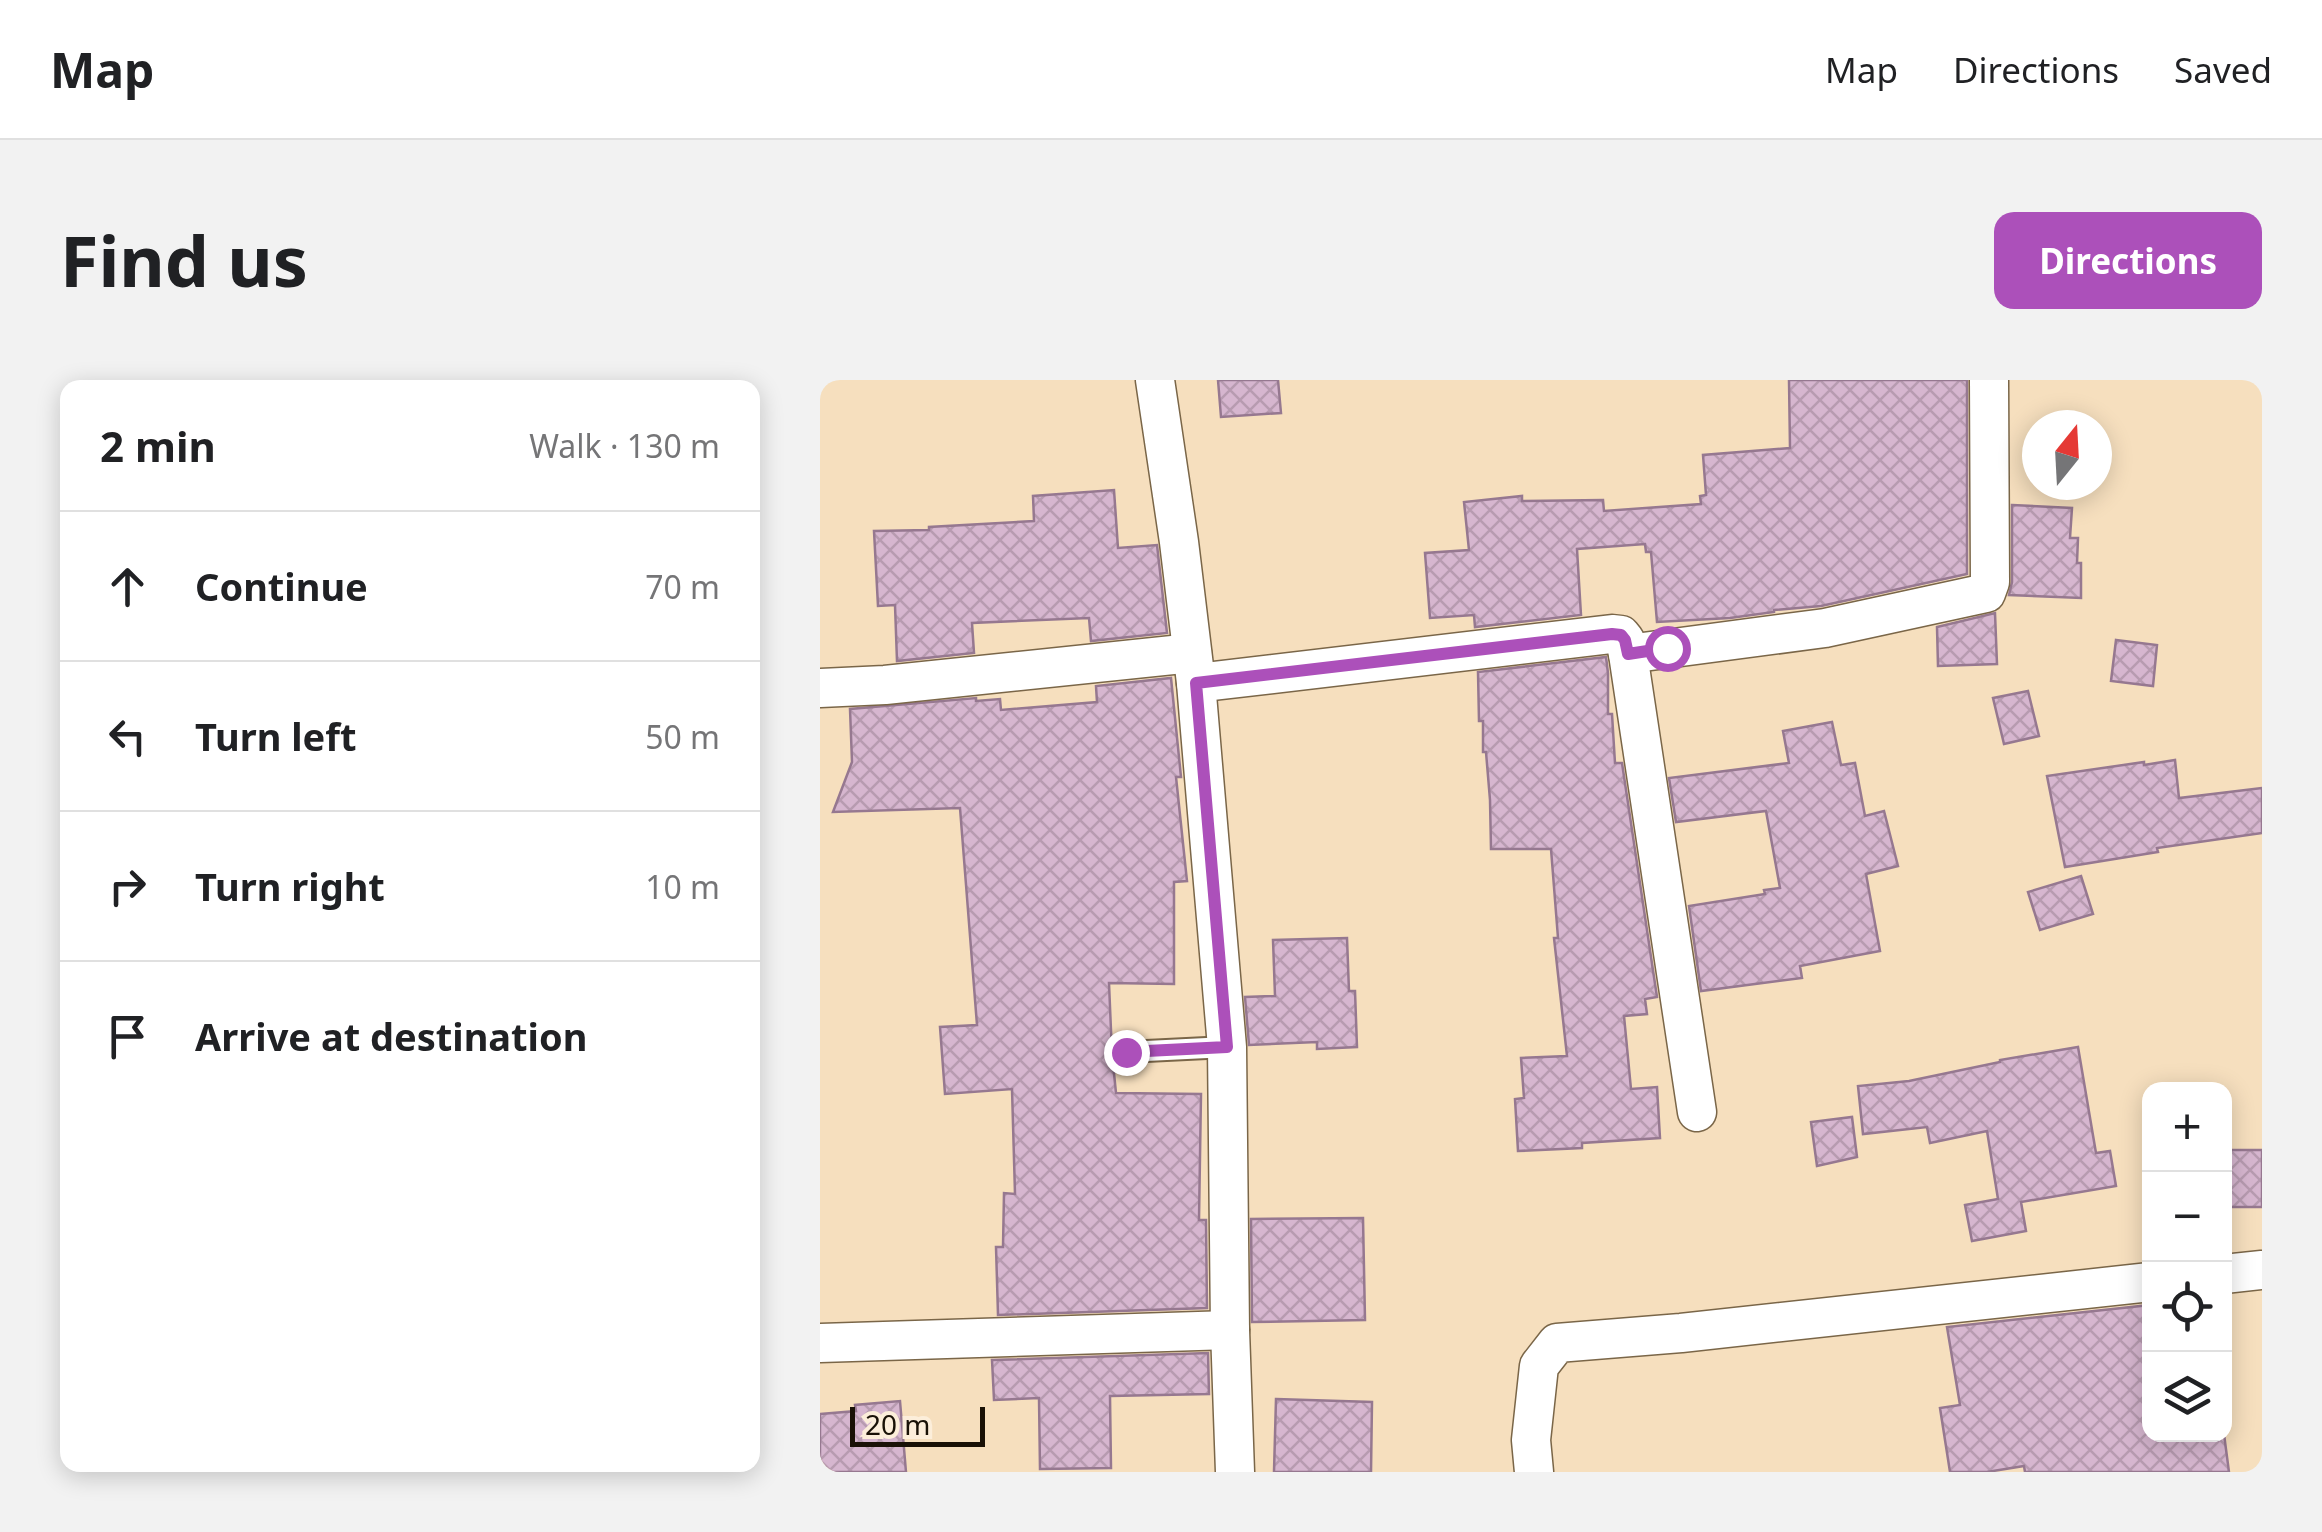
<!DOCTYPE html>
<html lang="en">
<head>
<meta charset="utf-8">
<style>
  body { margin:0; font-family:"Noto Sans",sans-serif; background:#f2f2f2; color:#202124 }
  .controls { position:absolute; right:30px; bottom:30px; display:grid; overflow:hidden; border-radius:20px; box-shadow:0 5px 25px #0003 }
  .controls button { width:90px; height:90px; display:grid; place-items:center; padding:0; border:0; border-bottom:2px solid #e0e0e0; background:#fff; color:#202124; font:50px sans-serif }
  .compass { position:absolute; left:1202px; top:30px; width:90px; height:90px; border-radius:50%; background:#fff; box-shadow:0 5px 25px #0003; rotate:18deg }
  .scale { position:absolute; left:30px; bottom:25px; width:135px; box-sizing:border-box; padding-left:10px; border:5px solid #191106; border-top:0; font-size:28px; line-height:35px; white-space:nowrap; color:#191106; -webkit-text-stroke:8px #fceeda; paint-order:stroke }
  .stop { position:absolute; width:30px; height:30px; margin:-22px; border:8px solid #ac50ba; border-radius:50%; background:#fff }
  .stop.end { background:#ac50ba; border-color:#fff; box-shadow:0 2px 10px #0008 }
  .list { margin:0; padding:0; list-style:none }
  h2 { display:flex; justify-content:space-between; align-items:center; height:130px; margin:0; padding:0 40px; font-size:42px }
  h2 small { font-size:32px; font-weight:400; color:#757577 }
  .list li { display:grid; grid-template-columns:65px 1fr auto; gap:30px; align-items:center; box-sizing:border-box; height:150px; padding:0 40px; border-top:2px solid #e0e0e0 }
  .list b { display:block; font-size:38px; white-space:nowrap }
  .list em { font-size:32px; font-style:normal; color:#757577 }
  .icon { flex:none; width:55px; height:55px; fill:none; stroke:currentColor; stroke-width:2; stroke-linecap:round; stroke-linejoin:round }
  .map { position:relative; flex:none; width:1442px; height:1092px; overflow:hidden; border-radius:20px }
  header { display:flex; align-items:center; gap:60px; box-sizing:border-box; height:140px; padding:0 50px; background:#fff; border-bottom:2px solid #e0e0e0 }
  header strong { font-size:48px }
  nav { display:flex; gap:55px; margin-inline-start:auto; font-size:35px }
  .intro { display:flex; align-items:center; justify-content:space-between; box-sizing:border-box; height:240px; padding:0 60px }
  h1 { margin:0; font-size:70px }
  .button { padding:25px 45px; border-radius:20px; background:#ac50ba; color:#fff; font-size:35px; font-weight:700 }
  main { display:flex; gap:60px; padding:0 60px }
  aside { flex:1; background:#fff; border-radius:20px; box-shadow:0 5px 25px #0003 }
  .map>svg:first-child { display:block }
</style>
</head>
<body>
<header>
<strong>Map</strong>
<nav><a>Map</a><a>Directions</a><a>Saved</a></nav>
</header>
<div class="intro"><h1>Find us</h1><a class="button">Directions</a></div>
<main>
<aside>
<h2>2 min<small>Walk · 130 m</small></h2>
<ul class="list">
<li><svg class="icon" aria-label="ahead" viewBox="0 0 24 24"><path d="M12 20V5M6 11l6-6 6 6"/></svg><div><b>Continue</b></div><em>70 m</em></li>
<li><svg class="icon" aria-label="left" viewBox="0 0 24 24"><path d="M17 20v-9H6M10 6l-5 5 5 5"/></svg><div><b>Turn left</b></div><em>50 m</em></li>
<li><svg class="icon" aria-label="right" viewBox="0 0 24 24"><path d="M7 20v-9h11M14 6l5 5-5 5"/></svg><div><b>Turn right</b></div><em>10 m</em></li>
<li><svg class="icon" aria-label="arrive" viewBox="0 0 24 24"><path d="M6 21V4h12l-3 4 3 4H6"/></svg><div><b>Arrive at destination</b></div></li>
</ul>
</aside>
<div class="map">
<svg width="1442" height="1092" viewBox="0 0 1442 1092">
  <defs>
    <pattern id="building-cross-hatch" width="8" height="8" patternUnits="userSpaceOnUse" patternTransform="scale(2.5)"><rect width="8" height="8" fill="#d6b6cf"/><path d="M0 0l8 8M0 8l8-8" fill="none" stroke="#b79bb0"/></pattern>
  </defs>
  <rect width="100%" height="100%" fill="#f6dfbe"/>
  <g fill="url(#building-cross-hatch)" stroke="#967890" stroke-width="2.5">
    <polygon points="398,0 458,0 461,33 401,37"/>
    <polygon points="969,0 1147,0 1147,194 1001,226 954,230 954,232 910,238 837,242 831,172 826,172 825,164 757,169 761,235 655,247 654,235 610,238 605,173 649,170 644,122 702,116 702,121 783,120 784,131 881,124 880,116 886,115 883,75 970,68"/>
    <polygon points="294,110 298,168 337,165 347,253 271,261 269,238 152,243 154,273 77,281 75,225 58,226 54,151 109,150 109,147 214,141 213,116"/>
    <polygon points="1192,125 1252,128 1250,158 1258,158 1257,183 1261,183 1261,218 1189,215 1192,202"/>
    <polygon points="1175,233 1177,284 1118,286 1117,247"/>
    <polygon points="1296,260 1337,265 1333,306 1291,301"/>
    <polygon points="786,277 788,293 788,334 792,334 795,383 802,383 837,617 825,619 827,634 804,636 811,709 837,707 840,758 762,763 762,768 698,771 695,719 704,718 701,678 747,676 734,558 738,558 731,469 671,469 670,420 666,372 663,372 663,341 659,341 658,292"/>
    <polygon points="351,298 361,397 356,397 367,501 354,502 354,604 289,603 292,674 296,713 381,714 379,840 386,840 387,928 178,935 176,867 183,867 184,813 195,814 192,709 125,714 120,647 157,645 140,428 13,432 32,382 30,329 156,318 156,321 180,319 181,330 277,322 276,306"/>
    <polygon points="1208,311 1219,356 1184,364 1173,318"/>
    <polygon points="1012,342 1021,385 1035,383 1045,436 1064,431 1078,486 1046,494 1060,571 980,586 982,598 881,611 869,526 945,514 944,510 960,508 946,431 856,442 849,398 969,383 963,351"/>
    <polygon points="1355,380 1359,418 1442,408 1442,453 1337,468 1338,472 1245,487 1227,396 1324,382 1324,385"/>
    <polygon points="1261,496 1273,534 1220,550 1208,512"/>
    <polygon points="527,558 529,611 535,611 537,667 497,669 497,662 429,665 425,617 455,616 453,560"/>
    <polygon points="1258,667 1276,773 1290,771 1296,806 1201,822 1206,851 1152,861 1145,825 1178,819 1167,751 1110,763 1107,747 1043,754 1038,706 1089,701 1180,682 1180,680"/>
    <polygon points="1032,737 1037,777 997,786 991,742"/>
    <rect x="1404" y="770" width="38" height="57"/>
    <polygon points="543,838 545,940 432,942 431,839"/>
    <polygon points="1330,925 1330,1054 1404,1054 1409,1092 1205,1092 1204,1086 1167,1092 1130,1092 1120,1028 1140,1025 1127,947"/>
    <polygon points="388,973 389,1014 290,1016 291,1088 220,1089 219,1018 174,1020 172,980"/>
    <polygon points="456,1019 552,1022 551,1092 454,1092"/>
    <polygon points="80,1021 86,1092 0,1092 0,1034 36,1031 35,1025"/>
  </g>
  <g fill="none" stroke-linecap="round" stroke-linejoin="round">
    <defs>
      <polyline id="service" points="306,672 407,667"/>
      <g id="minor">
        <polyline points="335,0 359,162 376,303 407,667 410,950 415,1092"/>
        <polyline points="808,274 1005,248 1166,213 1170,202 1169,0"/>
        <polyline points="376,303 792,254 801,255 805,260 808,274 877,732"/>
        <polyline points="0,308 65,305 372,273"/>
        <polyline points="1404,894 1442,890"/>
        <polyline points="0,963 410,950"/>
        <polyline points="714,1092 711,1060 719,986 737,963 861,953 1330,902"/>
      </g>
    </defs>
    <use href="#service" stroke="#7a6648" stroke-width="24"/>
    <use href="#minor" stroke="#7a6648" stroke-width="41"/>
    <use href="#service" stroke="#fff" stroke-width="20"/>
    <use href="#minor" stroke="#fff" stroke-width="38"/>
  </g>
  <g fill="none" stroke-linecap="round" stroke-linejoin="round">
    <polyline stroke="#ac50ba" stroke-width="12" points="306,672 407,667 376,303 792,254 801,255 805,260 808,274 847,268"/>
  </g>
</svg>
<div class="controls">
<button>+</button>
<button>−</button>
<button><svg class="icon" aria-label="locate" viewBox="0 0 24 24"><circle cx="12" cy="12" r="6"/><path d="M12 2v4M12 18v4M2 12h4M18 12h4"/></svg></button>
<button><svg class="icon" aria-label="layers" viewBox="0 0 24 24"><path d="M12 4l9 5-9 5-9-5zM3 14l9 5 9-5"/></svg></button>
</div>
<svg class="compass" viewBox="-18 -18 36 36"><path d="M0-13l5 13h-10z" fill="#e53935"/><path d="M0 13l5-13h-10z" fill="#757577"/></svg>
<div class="scale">20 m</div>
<div class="stop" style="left:847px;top:268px"></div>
<div class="stop end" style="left:306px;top:672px"></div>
</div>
</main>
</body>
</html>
